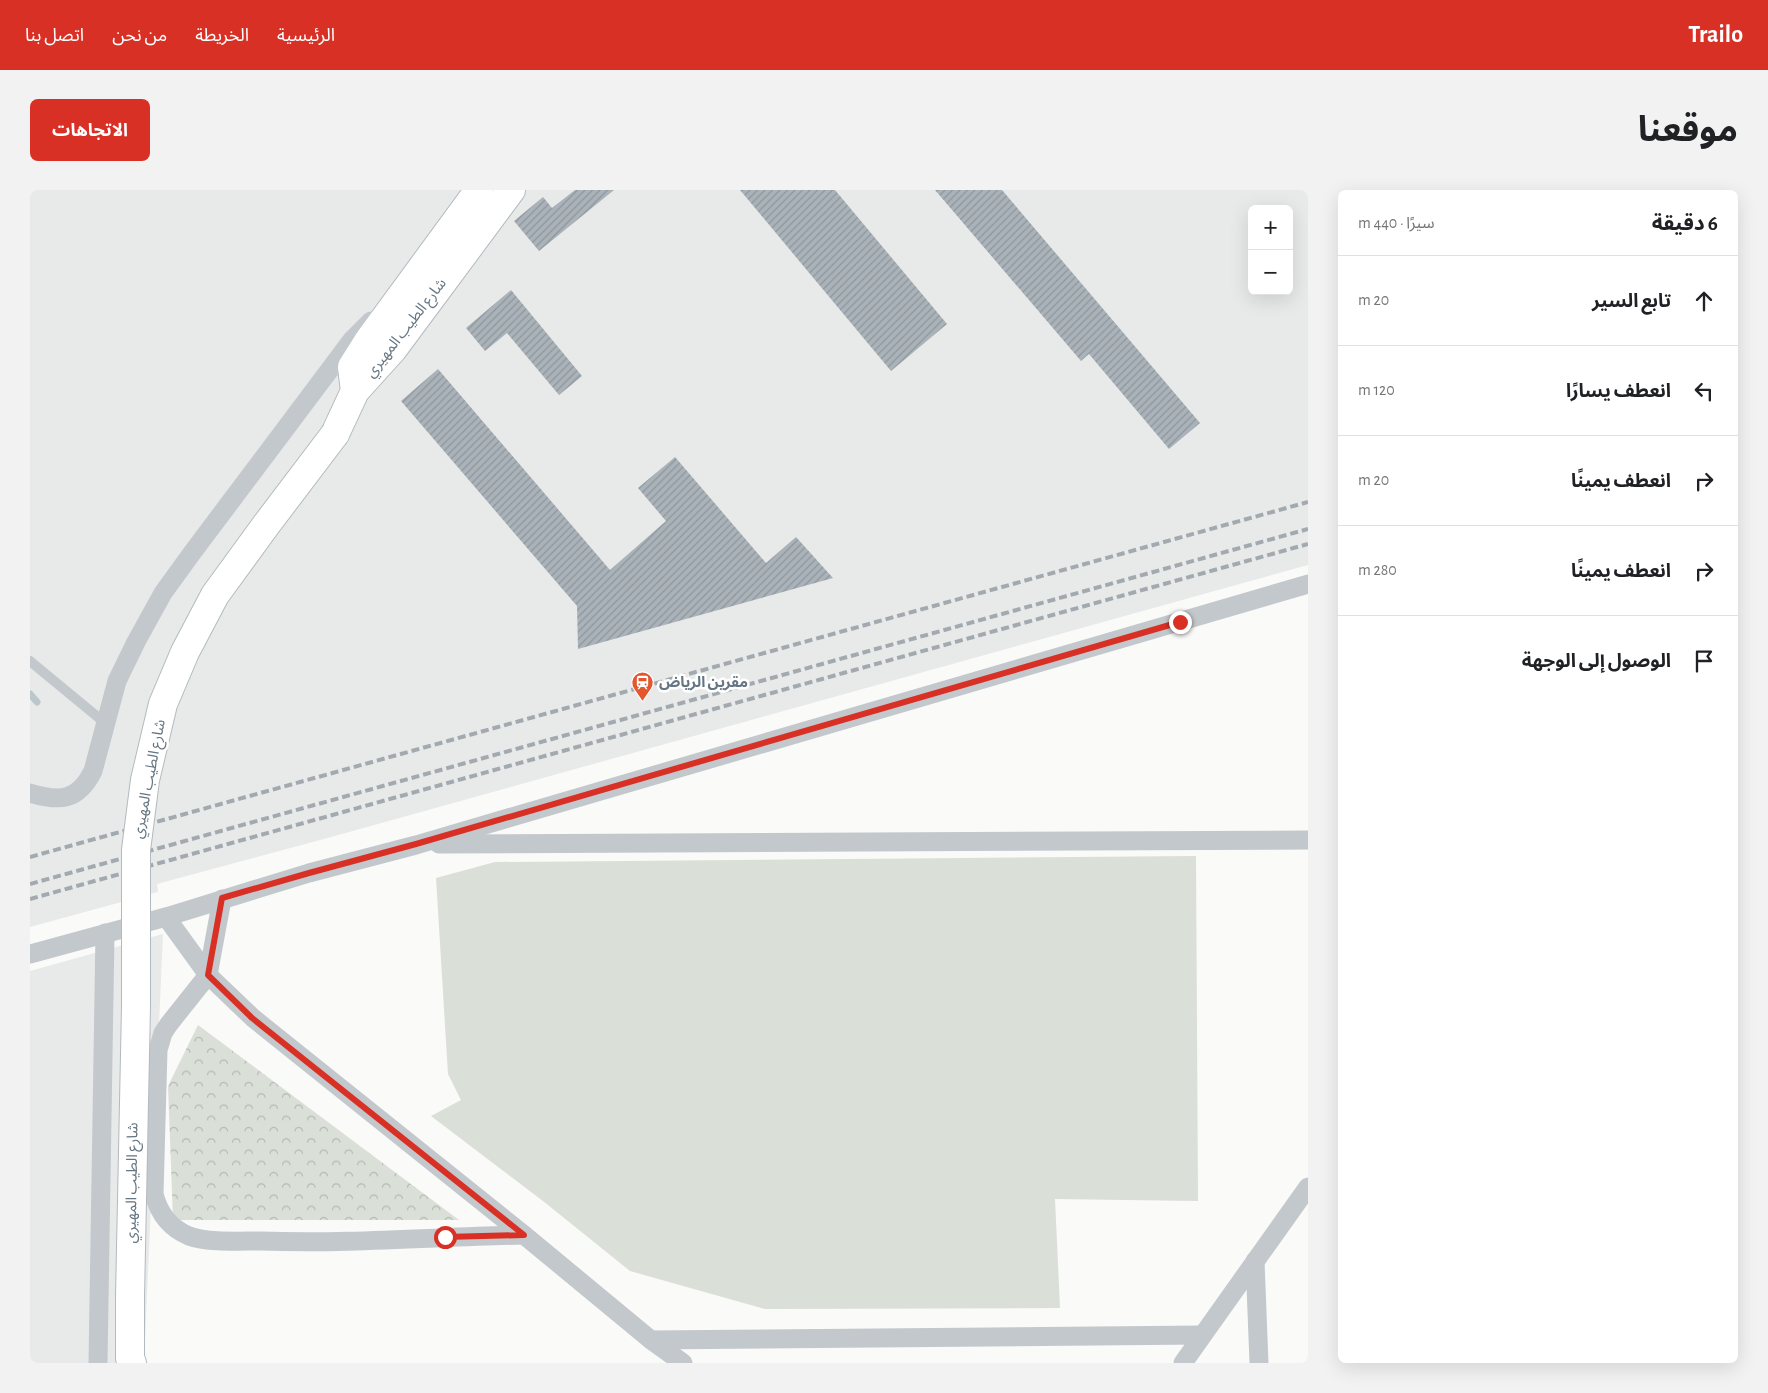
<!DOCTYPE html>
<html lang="ar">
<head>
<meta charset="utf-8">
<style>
  body { margin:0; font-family:"Alegreya Sans","Noto Sans Arabic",sans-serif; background:#f2f2f2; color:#202124; direction:rtl }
  .controls { position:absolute; right:15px; top:15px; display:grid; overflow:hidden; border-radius:8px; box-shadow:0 5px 20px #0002 }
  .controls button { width:45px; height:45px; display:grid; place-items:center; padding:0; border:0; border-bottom:1px solid #e0e0e0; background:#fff; color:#202124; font:25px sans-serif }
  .stop { position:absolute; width:15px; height:15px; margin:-11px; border:4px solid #d93025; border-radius:50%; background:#fff }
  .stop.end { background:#d93025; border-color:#fff; box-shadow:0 1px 5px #0008 }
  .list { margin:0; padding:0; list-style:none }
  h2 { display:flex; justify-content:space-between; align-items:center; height:65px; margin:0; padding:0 20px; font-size:21px }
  h2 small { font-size:16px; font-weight:400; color:#757577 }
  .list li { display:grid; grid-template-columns:32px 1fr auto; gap:15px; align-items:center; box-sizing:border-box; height:90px; padding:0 20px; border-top:1px solid #e0e0e0 }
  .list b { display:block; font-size:19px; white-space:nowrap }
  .list em { font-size:16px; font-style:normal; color:#757577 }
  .icon { flex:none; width:28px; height:28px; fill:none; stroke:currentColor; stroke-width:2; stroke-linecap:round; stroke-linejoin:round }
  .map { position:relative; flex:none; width:1278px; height:1173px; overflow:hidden; direction:ltr; border-radius:8px }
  header { display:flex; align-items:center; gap:30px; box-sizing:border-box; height:70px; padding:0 25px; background:#d93025; color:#fff }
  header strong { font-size:24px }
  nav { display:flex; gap:28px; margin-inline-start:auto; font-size:18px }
  .intro { display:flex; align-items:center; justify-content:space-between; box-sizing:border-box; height:120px; padding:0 30px }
  h1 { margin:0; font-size:35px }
  .button { padding:12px 22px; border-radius:8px; background:#d93025; color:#fff; font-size:18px; font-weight:700 }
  main { display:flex; gap:30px; padding:0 30px }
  aside { flex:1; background:#fff; border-radius:8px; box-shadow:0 5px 20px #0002 }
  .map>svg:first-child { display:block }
</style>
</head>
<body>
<header>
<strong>Trailo</strong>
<nav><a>الرئيسية</a><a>الخريطة</a><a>من نحن</a><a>اتصل بنا</a></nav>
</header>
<div class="intro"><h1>موقعنا</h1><a class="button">الاتجاهات</a></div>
<main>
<aside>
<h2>6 دقيقة<small>سيرًا · 440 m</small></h2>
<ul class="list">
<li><svg class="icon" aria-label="ahead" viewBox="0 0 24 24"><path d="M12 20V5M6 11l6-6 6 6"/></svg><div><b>تابع السير</b></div><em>20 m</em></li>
<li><svg class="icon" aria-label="left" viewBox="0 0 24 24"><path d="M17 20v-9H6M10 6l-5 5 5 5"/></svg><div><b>انعطف يسارًا</b></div><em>120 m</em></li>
<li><svg class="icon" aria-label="right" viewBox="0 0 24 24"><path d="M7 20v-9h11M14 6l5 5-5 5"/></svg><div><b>انعطف يمينًا</b></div><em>20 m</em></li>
<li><svg class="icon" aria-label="right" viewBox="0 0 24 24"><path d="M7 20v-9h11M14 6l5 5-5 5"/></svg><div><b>انعطف يمينًا</b></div><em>280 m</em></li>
<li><svg class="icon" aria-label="arrive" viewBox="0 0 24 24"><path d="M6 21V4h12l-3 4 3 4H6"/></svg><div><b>الوصول إلى الوجهة</b></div></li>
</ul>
</aside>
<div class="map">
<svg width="1278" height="1173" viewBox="0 0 1278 1173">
  <defs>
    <pattern id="forest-crowns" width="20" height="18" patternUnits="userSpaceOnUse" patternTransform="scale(1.25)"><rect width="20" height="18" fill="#dadfd7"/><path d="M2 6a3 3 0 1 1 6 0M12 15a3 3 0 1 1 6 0" fill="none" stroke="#b4b9b4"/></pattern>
    <pattern id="building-hatch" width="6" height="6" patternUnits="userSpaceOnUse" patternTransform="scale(1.25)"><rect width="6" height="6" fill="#aab3b9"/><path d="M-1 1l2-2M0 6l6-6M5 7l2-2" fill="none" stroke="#8e969c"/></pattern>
  </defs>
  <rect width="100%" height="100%" fill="#fafaf8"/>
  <g fill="#e8e9e9" fill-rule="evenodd">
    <path d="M0,0h1278v375l-984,274 -167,45 1,8 -128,35zM1222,19h37v82h-37z"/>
    <polygon points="133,744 114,1173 0,1173 0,781"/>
  </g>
  <polygon fill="#dadfd7" points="1166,666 1168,1011 1025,1009 1030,1118 735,1119 600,1081 513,1011 401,926 431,910 418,884 406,688 465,672"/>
  <polygon fill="url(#forest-crowns)" points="168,835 429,1030 143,1030 138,896"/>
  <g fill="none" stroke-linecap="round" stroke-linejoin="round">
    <polyline stroke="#bbc7cb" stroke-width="7" points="0,504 7,512"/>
  </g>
  <g fill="url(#building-hatch)">
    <polygon points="545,0 584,0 509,61 484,31 513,7 522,18"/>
    <polygon points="710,0 805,0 917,134 861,181"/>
    <polygon points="905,0 972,0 1170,233 1139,259 1059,164 1051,171"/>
    <polygon points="481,100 552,186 529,205 477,143 455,161 436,138"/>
    <polygon points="408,179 580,380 636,331 608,298 645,267 736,373 766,347 803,388 548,459 547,416 371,211"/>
  </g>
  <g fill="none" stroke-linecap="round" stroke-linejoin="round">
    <defs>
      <g id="secondary">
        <polyline points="325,201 322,177 339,150 449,0"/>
        <polyline points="305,244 325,201 363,159 481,0"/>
        <polyline points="100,1107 100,1168 102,1173"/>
      </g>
    </defs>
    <use href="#secondary" stroke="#b3babf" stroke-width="30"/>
    <polyline stroke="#c3c8cc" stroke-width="10" points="0,471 75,533"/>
    <g stroke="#c3c8cc" stroke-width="19">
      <path d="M0,603c30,9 48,8 63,-22l24,-90 19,-39 27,-49 29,-40 160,-213 19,-19"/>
      <polyline points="409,654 1278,650"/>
      <path d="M192,709l-14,76 -39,49 -6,9 -5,17 -4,144c5,20 16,34 35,42 19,7 51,5 72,5 87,3 175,-4 263,-6"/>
      <polyline points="136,727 178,785 223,828 494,1045 621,1150 653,1173"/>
      <polyline points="0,764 136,727 279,683 386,655 1278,394"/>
      <polyline points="1225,1071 1229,1173"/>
      <polyline points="621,1150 1172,1145"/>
      <polyline points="68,1173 75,743"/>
      <polyline points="1153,1173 1278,997"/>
    </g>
    <use href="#secondary" stroke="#fff" stroke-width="28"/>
    <g stroke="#a2aab0" stroke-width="4" stroke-dasharray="8 4" stroke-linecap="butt">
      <polyline points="0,667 1278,312"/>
      <polyline points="0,694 1278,339"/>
      <polyline points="0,709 1278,354"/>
    </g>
    <defs>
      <polyline id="secondary-bridge" points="100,1107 106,816 106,660 115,590 133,514 155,462 185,405 236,335 305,244"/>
    </defs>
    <use href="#secondary-bridge" stroke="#b3babf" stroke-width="30" stroke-linecap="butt"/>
    <use href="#secondary-bridge" stroke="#fff" stroke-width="28"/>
  </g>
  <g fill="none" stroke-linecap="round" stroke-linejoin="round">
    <polyline stroke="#d93025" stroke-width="6" points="415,1047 494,1045 222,828 178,785 192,708 279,683 386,654 1150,432"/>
  </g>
  <defs>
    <symbol id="station-pin" viewBox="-11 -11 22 30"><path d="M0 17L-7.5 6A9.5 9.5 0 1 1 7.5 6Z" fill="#e4572e" stroke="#fff"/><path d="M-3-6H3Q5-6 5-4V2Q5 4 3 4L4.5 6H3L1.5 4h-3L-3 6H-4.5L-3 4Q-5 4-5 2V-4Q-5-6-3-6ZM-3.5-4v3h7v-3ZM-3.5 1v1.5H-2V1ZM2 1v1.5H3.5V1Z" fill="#fff"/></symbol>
  </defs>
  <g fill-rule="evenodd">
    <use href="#station-pin" x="600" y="480" width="25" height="34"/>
  </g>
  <g text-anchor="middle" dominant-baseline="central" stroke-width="5" stroke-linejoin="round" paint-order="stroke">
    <g font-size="15" fill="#657683" stroke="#fff">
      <text transform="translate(376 138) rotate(-52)">شارع الطيب المهيري</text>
      <text transform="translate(119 589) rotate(-79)">شارع الطيب المهيري</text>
      <text transform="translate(102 993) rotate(-89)">شارع الطيب المهيري</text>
    </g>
    <g font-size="15" font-weight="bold" fill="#657683" stroke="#fff" text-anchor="start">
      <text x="629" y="492">مقرين الرياض</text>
    </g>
  </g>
</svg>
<div class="controls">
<button>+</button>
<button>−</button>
</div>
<div class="stop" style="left:415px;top:1047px"></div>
<div class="stop end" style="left:1150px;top:432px"></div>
</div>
</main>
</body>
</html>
